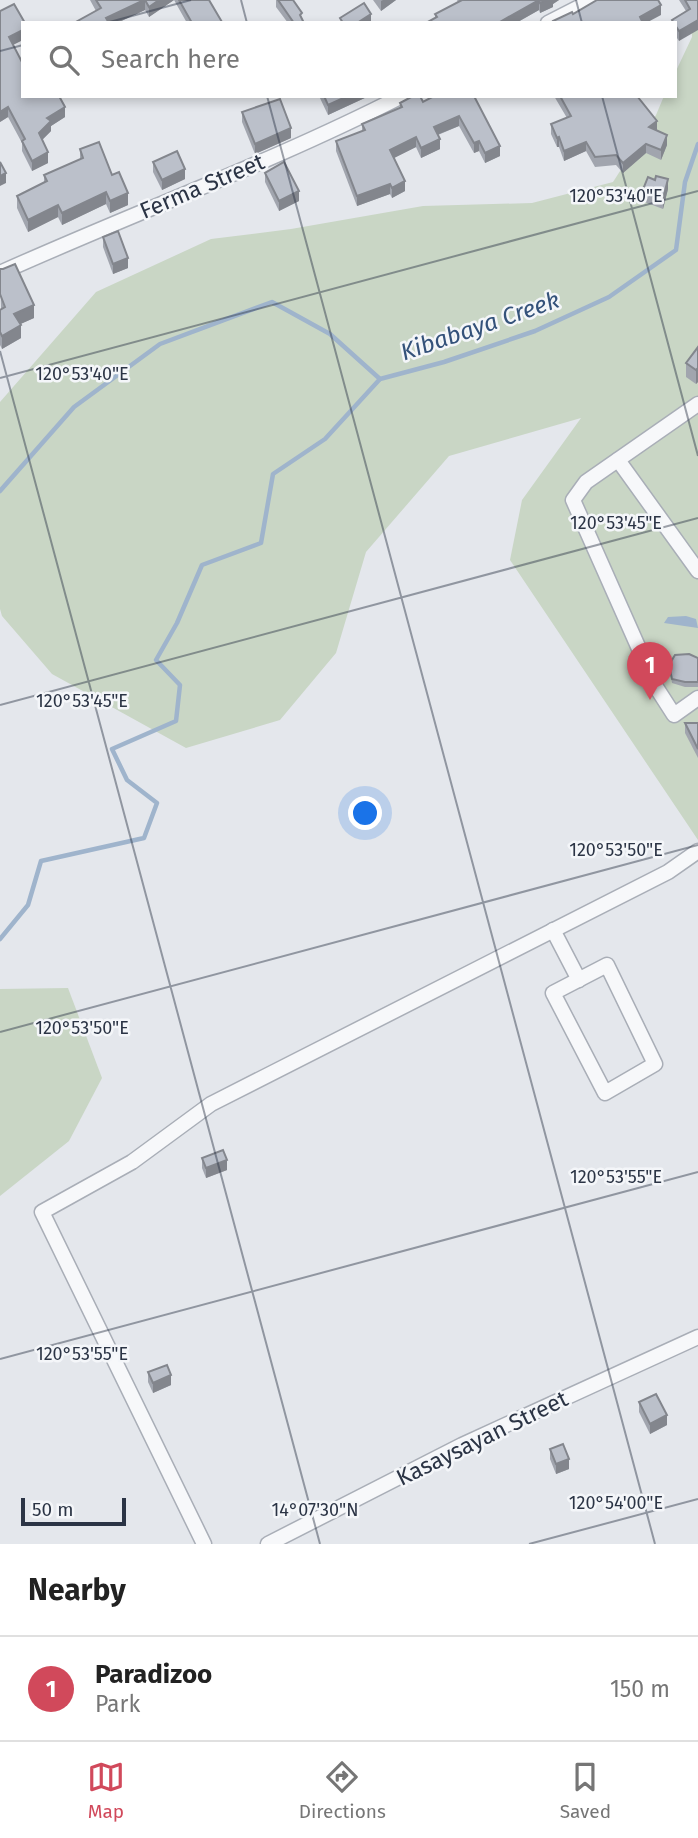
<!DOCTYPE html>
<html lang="en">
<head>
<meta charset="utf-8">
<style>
  body { margin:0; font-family:"Fira Sans",sans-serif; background:#f2f2f2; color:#222 }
  .scale { position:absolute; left:21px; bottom:18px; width:105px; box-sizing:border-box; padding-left:7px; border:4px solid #2b3445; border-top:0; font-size:19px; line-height:24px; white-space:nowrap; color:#2b3445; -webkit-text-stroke:5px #f4f6f9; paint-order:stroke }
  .you { position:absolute; left:366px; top:814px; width:24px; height:24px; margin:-18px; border:5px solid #fff; border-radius:50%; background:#1a73e8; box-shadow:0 0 0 10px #1a73e833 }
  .badge { display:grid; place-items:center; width:46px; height:46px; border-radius:50%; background:#d1495b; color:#fff; font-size:23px; font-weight:700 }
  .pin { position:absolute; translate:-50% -58px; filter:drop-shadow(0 2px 4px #0008) }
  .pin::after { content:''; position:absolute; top:37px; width:24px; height:21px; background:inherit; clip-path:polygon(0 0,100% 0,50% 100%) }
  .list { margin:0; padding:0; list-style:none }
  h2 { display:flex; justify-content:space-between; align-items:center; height:91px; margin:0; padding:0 28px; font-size:30px }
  h2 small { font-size:23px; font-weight:400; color:#767676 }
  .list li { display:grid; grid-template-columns:46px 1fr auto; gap:21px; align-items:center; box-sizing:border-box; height:105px; padding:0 28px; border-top:2px solid #e0e0e0 }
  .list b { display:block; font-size:26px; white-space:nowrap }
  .list p { margin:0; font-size:23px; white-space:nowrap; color:#767676 }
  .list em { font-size:23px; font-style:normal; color:#767676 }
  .icon { flex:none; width:38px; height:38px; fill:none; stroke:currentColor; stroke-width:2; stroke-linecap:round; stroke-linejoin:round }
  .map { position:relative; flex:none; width:698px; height:1544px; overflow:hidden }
  .search { position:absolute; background:#fff; box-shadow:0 4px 10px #0003; left:21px; right:21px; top:21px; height:77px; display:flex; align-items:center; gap:18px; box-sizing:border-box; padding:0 24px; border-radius:0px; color:#767676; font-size:26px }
  .sheet { height:196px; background:#fff }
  nav { display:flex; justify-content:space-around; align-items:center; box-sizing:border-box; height:98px; border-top:2px solid #e0e0e0; background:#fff; font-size:19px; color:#767676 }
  nav a { display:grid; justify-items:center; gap:4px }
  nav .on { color:#d1495b }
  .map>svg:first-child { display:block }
</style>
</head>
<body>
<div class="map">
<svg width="698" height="1544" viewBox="0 0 698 1544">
  <rect width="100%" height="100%" fill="#e4e7ec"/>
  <g fill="#c9d6c5">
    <polygon points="691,0 698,0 698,840 510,560 522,500 581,418 449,456 366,552 336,653 280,720 186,748 52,674 2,616 0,609 0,402 96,292 211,239 291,229 423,206 532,203 613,182 656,115 664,96 675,96 675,73 692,37"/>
    <polygon points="68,988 102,1078 69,1141 0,1196 0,989"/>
  </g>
  <polygon fill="#9fb4cc" points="686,616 696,619 698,628 664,623 668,617"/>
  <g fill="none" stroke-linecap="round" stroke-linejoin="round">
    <g stroke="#9fb4cc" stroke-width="4.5">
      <polyline points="0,491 74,407 160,344 272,302 330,334 380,379"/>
      <polyline points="0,939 28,905 41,861 144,838 157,803 127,780 112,749 176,721 180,685 156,660 177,623 202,565 261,543 273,474 325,439 380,379 444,362 535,331 609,297 676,250 685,182 698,144"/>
    </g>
    <defs>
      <g id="minor">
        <polyline points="548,23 593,0"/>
        <path d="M0,273c133,-60 271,-110 402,-177"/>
        <polyline points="698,404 586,482 573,500 656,687 674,715 698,698"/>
        <polyline points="618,460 698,571"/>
        <polyline points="553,930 579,980"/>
        <polygon points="607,965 655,1064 605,1093 553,993"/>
        <polyline points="204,1544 42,1212 132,1162 211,1104 668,872 698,851"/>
        <polyline points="268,1544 462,1445 698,1337"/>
      </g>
    </defs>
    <use href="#minor" stroke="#a9aeb7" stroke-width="17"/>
    <use href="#minor" stroke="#f7f8fa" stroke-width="14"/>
  </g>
  <g fill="#a1a5ae">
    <polygon points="90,0 209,0 222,23 187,23 174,0 149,17 145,10 117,23 74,23 96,11"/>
    <polygon points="276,0 293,0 304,23 288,23 276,7"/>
    <polygon points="373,0 396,0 381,11"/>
    <polygon points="457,0 559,0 553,4 553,7 540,13 539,10 516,23 426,23 435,18 435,14 458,2"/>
    <polygon points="679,0 698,0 679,41 675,35 675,23 672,23 672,20 686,11"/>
    <polygon points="13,45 23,96 61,96 59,98 65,117 51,126 51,131 42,140 48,163 32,171 22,151 22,143 8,117 0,122"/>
    <polygon points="319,96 369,96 328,115"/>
    <polygon points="474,96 500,156 485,163 479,151 474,153 459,126 438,135 440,149 421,158 416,147 394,158 405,191 392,198 390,194 357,206 336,151 336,141 362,131 362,124 400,108 400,103 423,102"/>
    <polygon points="554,96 637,96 657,131 667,145 661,160 646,153 623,173 616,165 595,167 586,151 564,161 559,147 557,147 551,134 551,124 567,118"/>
    <polygon points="242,112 291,138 255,154 242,122"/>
    <polygon points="80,149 112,175 128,205 110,213 106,204 62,225 58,217 28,232 17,208 17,196 44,183 44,175 80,159"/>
    <polygon points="153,162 185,179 162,190 153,172"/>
    <polygon points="265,173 299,201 279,211 265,182"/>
    <polygon points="668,189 663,209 642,201 642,192"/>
    <polygon points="103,237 128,268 113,274 103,247"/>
    <polygon points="0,269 34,318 20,324 21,338 2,349 0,345 0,310 1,309"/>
    <polygon points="698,347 698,382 696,384 686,377 686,363"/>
    <polygon points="698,658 698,687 685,687 672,683 669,665"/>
    <polygon points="685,723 698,723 698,758 685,733"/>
    <polygon points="202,1158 227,1170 206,1178 202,1168"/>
    <polygon points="148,1372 171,1385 153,1393 148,1382"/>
    <polygon points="639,1402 667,1425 650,1434 639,1412"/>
    <polygon points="550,1449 569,1469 556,1474 550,1459"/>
  </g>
  <g fill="#83868d">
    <polygon points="145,0 145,10 117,23 106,23 106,18"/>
    <polygon points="159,0 174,0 149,17 149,7"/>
    <polygon points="383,0 396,0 381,11 381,1"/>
    <polygon points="539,0 539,10 516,23 498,23"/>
    <polygon points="546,0 559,0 553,4 553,7 540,13 540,3"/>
    <polygon points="661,5 661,15 646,23 640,23 640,17"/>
    <polygon points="371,14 371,23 357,23"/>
    <polygon points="698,20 698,30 679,41 679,31"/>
    <polygon points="23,30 23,40 9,47 9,37"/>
    <polygon points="348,96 369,96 328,115 328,105"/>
    <polygon points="8,107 8,117 0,122 0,112"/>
    <polygon points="65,107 65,117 51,126 51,131 39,143 39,133 47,118"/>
    <polygon points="459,116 459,126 434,136 434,127"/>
    <polygon points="657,121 657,131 649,127"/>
    <polygon points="291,128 291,138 255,154 255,144"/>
    <polygon points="667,135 667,145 661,160 661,150"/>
    <polygon points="416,137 416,147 390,160 390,150"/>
    <polygon points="559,137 559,147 557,147 557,138"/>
    <polygon points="440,139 440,149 421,158 421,148"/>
    <polygon points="479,141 479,151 474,153 474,143"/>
    <polygon points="586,142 586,151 564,161 564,151"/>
    <polygon points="646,144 646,153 623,173 623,163"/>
    <polygon points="500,146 500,156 485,163 485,153"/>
    <polygon points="48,152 48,163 32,171 32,161"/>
    <polygon points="185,169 185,179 162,190 162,180"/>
    <polygon points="6,173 6,183 0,186 0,176"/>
    <polygon points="668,179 668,189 663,209 663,199"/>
    <polygon points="405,181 405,191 392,198 392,188"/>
    <polygon points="390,184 390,194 357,206 357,196"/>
    <polygon points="299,191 299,201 279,211 279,201"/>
    <polygon points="106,192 106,204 62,225 62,213"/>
    <polygon points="128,193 128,205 110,213 110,201"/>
    <polygon points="58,205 58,217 28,232 28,220"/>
    <polygon points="128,258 128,268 113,274 113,264"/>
    <polygon points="34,305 34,318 14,327 14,314"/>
    <polygon points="21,325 21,338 2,349 2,336"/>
    <polygon points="698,368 698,382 696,384 696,370"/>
    <polygon points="227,1160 227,1170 206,1178 206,1168"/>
    <polygon points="171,1375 171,1385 153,1393 153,1383"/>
    <polygon points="667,1415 667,1425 650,1434 650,1424"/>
    <polygon points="569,1459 569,1469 556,1474 556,1464"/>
  </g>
  <g fill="#bbc0ca" stroke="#83868d" stroke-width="2">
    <polygon points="96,0 144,0 106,18 109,23 74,23 101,8"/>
    <polygon points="145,0 159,0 149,7"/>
    <polygon points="179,0 209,0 222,22 192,23"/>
    <polygon points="278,0 293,0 302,13 300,15 304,23 294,23"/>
    <polygon points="462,0 546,0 540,3 539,0 498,23 426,23 437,17 435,14"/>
    <polygon points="597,0 658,0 661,5 640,17 643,23 554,23 553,21 572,12 573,14"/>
    <polygon points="685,0 698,0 698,20 679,31 675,25 675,23 674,23 672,20 690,9"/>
    <polygon points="364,3 371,14 357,23 343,23 340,18"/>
    <polygon points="14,4 25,23 23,23 23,30 9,37 23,64 23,96 59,96 65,107 47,118 51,121 39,133 48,152 32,161 22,141 25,139 8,107 0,112 0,11"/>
    <polygon points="324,96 348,96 328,105"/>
    <polygon points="413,96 420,96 423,102 434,96 474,96 500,146 485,153 479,141 474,143 459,116 434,127 440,139 421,148 416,137 390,150 405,181 392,188 390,184 357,196 336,141 365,130 362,124 402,107 400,103"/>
    <polygon points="560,96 637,96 657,121 649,127 667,135 661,150 646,144 623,163 616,155 595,157 586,142 564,151 559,137 557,138 551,124 571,116"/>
    <polygon points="280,99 291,128 255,144 242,112"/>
    <polygon points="99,142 112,175 119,172 128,193 110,201 106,192 62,213 58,205 28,220 17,196 47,181 44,175 83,158 80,149"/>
    <polygon points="177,151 185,169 162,180 153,162"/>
    <polygon points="0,162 6,173 0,176"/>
    <polygon points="284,162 299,191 279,201 265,173"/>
    <polygon points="656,176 668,179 663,199 642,192 648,177 655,180"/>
    <polygon points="118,231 128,258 113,264 103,237"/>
    <polygon points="15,264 34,305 14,314 21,325 2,336 0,332 0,310 5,307 0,294 0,269 3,269"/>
    <polygon points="698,347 698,368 696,370 686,363"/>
    <polygon points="689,654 698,658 698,682 685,682 672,679 669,665 675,655"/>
    <polygon points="685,723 698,723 698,749"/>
    <polygon points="223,1150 227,1160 206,1168 202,1158"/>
    <polygon points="167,1365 171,1375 153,1383 148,1372"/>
    <polygon points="656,1394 667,1415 650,1424 639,1402"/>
    <polygon points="563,1444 569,1459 556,1464 550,1449"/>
  </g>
  <path fill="none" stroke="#2b3445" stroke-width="2" stroke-opacity="0.45" d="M241,0l6,23M576,0l6,23M106,23l85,-23M0,51l23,-6M267,96l388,1448M602,96l96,360M0,351l320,1193M0,378l698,-187M0,705l698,-187M0,1032l698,-187M0,1359l698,-187M529,1544l169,-45"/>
  <g text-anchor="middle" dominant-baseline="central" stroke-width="5" stroke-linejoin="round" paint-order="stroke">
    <g font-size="23" fill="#2b3445" stroke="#f4f6f9">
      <text transform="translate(202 186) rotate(-23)">Ferma Street</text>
      <text transform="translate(482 1438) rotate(-26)">Kasaysayan Street</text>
    </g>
    <g font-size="24" font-style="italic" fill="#34527a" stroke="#f4f6f9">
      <text transform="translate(480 326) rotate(-19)">Kibabaya Creek</text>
    </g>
  </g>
  <g font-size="18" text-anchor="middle" fill="#2b3445" stroke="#f4f6f9" stroke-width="5" stroke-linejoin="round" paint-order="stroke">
    <text x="616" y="202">120°53'40"E</text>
    <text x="82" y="380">120°53'40"E</text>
    <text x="616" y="529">120°53'45"E</text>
    <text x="82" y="707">120°53'45"E</text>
    <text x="616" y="856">120°53'50"E</text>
    <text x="82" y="1034">120°53'50"E</text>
    <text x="616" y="1183">120°53'55"E</text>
    <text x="82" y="1360">120°53'55"E</text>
    <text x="616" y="1509">120°54'00"E</text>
    <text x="315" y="1516">14°07'30"N</text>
  </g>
</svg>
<div class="scale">50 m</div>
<div class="you"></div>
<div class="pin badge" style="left:650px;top:700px">1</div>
<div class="search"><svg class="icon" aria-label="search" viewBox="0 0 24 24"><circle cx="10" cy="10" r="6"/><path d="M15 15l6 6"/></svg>Search here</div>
</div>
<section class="sheet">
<h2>Nearby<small></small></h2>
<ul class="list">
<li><span class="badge">1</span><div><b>Paradizoo</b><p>Park</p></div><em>150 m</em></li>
</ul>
</section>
<nav>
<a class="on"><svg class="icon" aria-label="map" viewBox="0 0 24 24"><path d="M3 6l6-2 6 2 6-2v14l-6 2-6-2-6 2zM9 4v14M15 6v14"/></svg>Map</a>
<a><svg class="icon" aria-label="directions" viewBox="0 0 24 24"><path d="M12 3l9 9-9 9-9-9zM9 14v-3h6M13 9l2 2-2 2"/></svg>Directions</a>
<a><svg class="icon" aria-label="saved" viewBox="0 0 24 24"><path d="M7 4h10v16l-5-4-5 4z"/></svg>Saved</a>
</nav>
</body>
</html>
